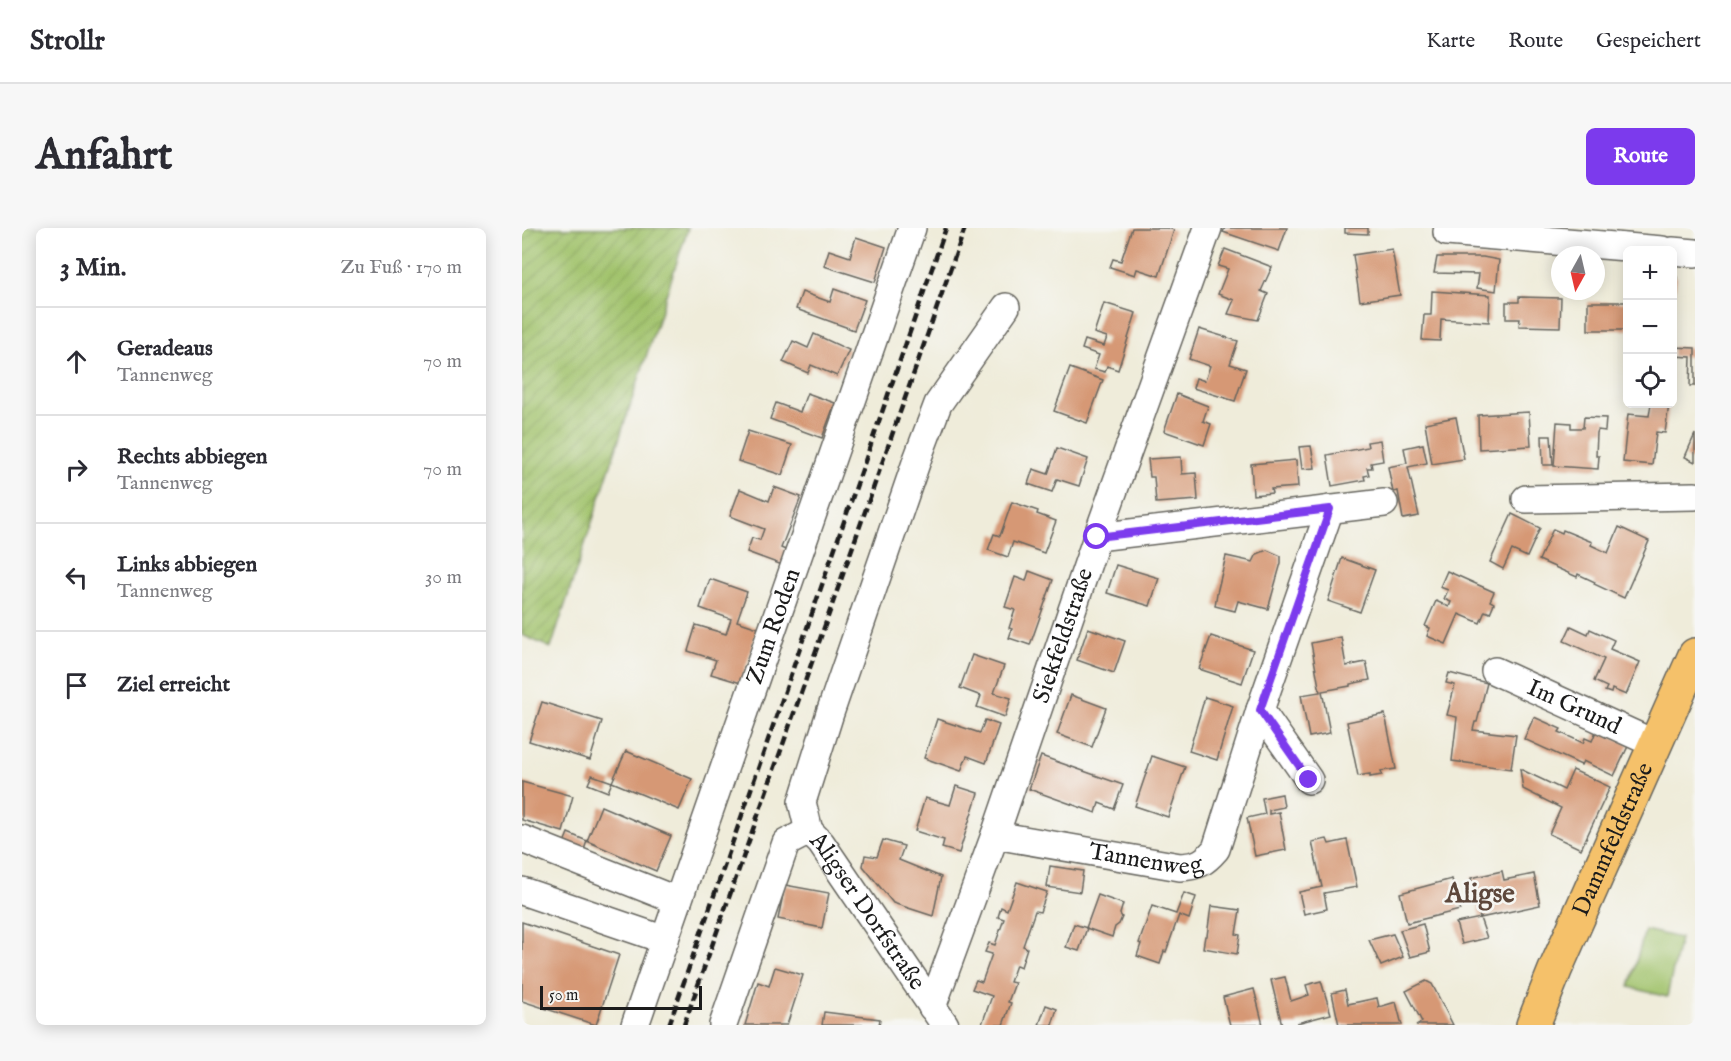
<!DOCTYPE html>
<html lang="de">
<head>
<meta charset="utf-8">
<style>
  body { margin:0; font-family:"IM FELL English",serif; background:#f7f7f7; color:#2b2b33 }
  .controls { position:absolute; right:18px; top:18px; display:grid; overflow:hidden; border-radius:9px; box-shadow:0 3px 15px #0003 }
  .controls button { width:54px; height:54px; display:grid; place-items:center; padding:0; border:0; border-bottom:2px solid #e1e1e2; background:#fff; color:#2b2b33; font:30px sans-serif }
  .compass { position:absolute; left:1029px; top:18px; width:54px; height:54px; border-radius:50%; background:#fff; box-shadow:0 3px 15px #0003; rotate:188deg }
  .scale { position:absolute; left:18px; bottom:15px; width:162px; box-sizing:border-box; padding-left:6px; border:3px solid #1c1c1c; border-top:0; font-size:16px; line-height:21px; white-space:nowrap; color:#1c1c1c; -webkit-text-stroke:4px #f6f6f2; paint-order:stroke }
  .stop { position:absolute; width:18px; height:18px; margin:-14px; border:4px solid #7c3aed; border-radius:50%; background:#fff }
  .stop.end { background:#7c3aed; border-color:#fff; box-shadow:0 2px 6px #0008 }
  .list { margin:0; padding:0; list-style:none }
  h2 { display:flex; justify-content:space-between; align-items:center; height:78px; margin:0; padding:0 24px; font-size:26px }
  h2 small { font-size:20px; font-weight:400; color:#7c7c81 }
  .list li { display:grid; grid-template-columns:39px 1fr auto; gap:18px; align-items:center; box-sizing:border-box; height:108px; padding:0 24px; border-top:2px solid #e1e1e2 }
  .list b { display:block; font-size:22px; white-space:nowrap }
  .list p { margin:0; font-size:20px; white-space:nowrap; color:#7c7c81 }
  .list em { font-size:20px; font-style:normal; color:#7c7c81 }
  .icon { flex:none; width:33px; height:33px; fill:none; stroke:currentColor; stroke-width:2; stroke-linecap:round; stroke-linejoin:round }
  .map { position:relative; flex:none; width:1173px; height:797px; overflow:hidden; border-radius:9px }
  header { display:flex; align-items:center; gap:36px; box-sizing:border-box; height:84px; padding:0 30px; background:#fff; border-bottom:2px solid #e1e1e2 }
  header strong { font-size:28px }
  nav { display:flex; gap:33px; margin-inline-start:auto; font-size:21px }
  .intro { display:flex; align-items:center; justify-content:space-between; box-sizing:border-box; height:144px; padding:0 36px }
  h1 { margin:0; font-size:42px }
  .button { padding:15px 27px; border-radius:9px; background:#7c3aed; color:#fff; font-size:21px; font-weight:700 }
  main { display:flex; gap:36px; padding:0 36px }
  aside { flex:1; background:#fff; border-radius:9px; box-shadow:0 3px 15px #0003 }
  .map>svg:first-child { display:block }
</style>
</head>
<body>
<header>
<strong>Strollr</strong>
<nav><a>Karte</a><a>Route</a><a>Gespeichert</a></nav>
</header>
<div class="intro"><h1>Anfahrt</h1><a class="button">Route</a></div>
<main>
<aside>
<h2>3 Min.<small>Zu Fuß · 170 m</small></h2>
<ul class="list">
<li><svg class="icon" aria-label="ahead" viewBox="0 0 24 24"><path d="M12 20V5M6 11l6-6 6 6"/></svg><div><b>Geradeaus</b><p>Tannenweg</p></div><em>70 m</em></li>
<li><svg class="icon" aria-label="right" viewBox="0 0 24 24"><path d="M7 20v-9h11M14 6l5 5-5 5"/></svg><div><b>Rechts abbiegen</b><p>Tannenweg</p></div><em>70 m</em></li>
<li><svg class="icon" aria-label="left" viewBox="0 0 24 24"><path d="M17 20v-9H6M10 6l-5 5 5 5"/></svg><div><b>Links abbiegen</b><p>Tannenweg</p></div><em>30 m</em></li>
<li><svg class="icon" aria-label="arrive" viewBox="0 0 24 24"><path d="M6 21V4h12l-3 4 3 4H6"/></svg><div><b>Ziel erreicht</b></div></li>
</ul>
</aside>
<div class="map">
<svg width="1173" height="797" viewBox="0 0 1173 797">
  <defs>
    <pattern id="garden-furrows" width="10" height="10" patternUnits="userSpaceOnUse" patternTransform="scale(1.5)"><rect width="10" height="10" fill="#a0c26b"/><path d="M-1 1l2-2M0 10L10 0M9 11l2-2" fill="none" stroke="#89a65c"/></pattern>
  </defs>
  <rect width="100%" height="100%" fill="#f6f6f2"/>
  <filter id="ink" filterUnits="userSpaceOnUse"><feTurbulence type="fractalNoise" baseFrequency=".0167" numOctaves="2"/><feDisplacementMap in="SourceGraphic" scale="12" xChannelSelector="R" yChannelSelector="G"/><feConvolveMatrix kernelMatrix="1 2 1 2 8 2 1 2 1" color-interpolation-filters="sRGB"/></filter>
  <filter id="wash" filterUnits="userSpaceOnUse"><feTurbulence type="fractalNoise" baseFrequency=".008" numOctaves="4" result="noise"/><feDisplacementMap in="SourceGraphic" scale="24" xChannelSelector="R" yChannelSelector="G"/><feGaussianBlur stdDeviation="1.35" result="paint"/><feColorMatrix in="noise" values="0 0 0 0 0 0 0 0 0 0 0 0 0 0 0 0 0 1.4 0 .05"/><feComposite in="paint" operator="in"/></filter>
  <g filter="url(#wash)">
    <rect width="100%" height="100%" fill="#efecda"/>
    <polygon fill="#a0c26b" stroke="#5e6f44" stroke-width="1.5" points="1123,702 1158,710 1145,769 1107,759"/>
    <polygon fill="url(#garden-furrows)" stroke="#5e6f44" stroke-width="1.5" points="0,0 166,0 29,420 0,407"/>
    <g id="blocks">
      <g fill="#d69875">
        <polygon points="610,0 645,0 652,2 637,48 615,41 613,47 588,39 591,31 599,33"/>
        <polygon points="703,0 765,0 757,23 701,4"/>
        <polygon points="823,0 846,0 846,6 823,5"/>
        <polygon points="334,9 364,19 353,54 302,38 307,22 328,29"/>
        <polygon points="703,21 750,39 739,63 746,66 736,92 706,86 712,72 696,66 706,41 696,38"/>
        <polygon points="870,21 878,67 838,73 831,27"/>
        <polygon points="915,29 961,29 977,32 974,63 955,60 957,46 912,45"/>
        <polygon points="1150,48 1155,49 1152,69 1150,69"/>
        <polygon points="312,61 343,72 332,102 274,81 280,64 308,74"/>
        <polygon points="910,63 968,67 967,94 919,91 918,113 900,112 902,87 909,87"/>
        <polygon points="997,69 1039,70 1038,99 997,98 998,91 984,91 984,74 997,74"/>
        <rect x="1066" y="74" width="40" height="28"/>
        <polygon points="582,75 614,85 596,142 585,138 583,144 572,141 577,127 560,121 563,112 582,118 585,109 572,105"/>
        <polygon points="677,101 716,113 708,136 724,141 713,173 671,160 674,150 683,153 688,138 667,131"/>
        <polygon points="292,106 327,122 315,148 289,137 286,145 261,134 271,113 286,120"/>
        <polygon points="1151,119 1173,120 1173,158 1168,158 1169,129 1151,128"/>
        <polygon points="548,140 581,152 565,195 532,183"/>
        <polygon points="285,165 313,175 300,210 248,191 254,175 278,184"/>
        <polygon points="655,166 686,178 681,193 689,196 682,217 642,203"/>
        <polygon points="1129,176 1147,176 1143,205 1134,204 1130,237 1101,234 1106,186 1127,188"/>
        <polygon points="1007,184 1009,218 957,221 956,187"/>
        <polygon points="934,189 942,231 910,236 903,195"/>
        <polygon points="1062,189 1084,190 1083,203 1076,202 1075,205 1074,228 1077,228 1076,241 1032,238 1035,194 1049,195 1049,200 1061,200"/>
        <polygon points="226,203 270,217 260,247 216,233"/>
        <polygon points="1173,206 1173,234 1163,229"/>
        <polygon points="1020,208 1029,208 1031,237 1021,237"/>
        <polygon points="858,212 861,233 849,235 850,240 845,240 847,247 842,248 843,252 810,258 805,227 846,219 845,214"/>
        <polygon points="901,216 905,235 886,239 897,288 881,291 876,263 871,264 866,239 885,235 882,220"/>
        <polygon points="789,218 793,240 780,241 777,219"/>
        <polygon points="535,220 566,231 557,258 535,251 530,264 506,256 511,241 526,246"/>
        <polygon points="659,229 660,246 674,245 676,272 634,275 632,249 628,249 626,231"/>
        <polygon points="774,232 776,259 749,261 750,265 731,267 729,236"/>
        <polygon points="252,259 279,269 259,320 268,324 263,338 225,324 230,310 238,312 242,301 208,288 218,261 247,273"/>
        <polygon points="490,274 516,283 515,286 534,293 522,325 491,314 486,329 466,322 472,306 478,308"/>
        <polygon points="990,286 1018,300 1005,329 990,322 981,341 968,334"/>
        <polygon points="1097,299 1127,313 1102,370 1072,356 1073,354 1056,346 1055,349 1017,332 1031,301 1040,305 1041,302 1070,314 1069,317 1086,325"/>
        <polygon points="745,322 759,328 759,335 746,381 716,373 713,383 693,378 695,365 704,328 731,334 735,326"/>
        <polygon points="820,330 853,342 838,384 806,373"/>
        <polygon points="594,337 637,350 628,378 585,365"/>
        <polygon points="507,343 531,352 508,417 487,410 490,401 487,400 493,382 483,379 493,349 504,353"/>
        <polygon points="925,343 972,364 968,373 972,375 968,385 963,383 958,395 937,386 924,416 905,408 908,400 903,398 914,373 927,379 929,374 922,371 926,362 918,359"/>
        <polygon points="188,351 225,364 215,393 236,400 219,455 189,446 194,432 166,423 174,397 204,406 209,391 178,380"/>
        <polygon points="1049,398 1066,406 1068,401 1092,412 1088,421 1118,434 1104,467 1090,461 1089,465 1083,463 1085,459 1072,453 1082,431 1042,413"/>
        <polygon points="566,400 603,413 592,445 555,432"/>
        <polygon points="689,408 731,422 720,455 677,441"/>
        <polygon points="819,409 824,438 844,434 848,452 828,456 828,458 800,463 808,505 787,509 779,467 798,464 789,415"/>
        <polygon points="450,427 482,438 472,465 489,470 483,489 455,479 459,468 438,460"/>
        <polygon points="927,445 965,455 955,494 953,494 951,502 994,507 989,541 930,533 935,489 925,487 933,457 924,455"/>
        <polygon points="549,467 584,480 570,519 535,506"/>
        <polygon points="683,469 711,478 695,532 667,523"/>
        <polygon points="20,474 80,493 68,532 7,513"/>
        <polygon points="863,486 874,541 859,543 860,547 848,549 848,546 836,548 825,494"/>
        <polygon points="1012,489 1039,501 1037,504 1061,515 1063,510 1070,513 1075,501 1107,516 1092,548 1061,533 1059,537 1002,511"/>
        <polygon points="415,491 458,505 463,492 477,497 464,535 445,528 439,543 402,530"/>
        <polygon points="104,523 170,551 157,582 90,554"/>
        <polygon points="519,528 601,557 592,581 577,575 574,585 507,561"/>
        <polygon points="630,528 663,539 646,589 613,578"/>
        <polygon points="998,541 1042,562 1051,542 1088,559 1059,621 1027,606 1039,580 1001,561"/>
        <polygon points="70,547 90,554 86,564 66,556"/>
        <polygon points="0,554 51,568 41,604 0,592"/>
        <polygon points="434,558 456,565 437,625 420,620 422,612 393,603 403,570 428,577"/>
        <polygon points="760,566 762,579 747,582 747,586 757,584 764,622 733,628 725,590 743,586 740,570"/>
        <polygon points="79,578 149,608 134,643 65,613"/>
        <polygon points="46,605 65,613 62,622 42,615"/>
        <polygon points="805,611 807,616 825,612 835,659 802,665 805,681 782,686 777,664 800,659 790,614"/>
        <polygon points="361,612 382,618 377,632 419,649 411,688 371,675 341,638 343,627 355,629"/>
        <polygon points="528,638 561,643 558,664 525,659"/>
        <polygon points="980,643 982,652 1012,646 1018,677 958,690 949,650"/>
        <polygon points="930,651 938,682 885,695 878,665"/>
        <polygon points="495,654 525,664 518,684 513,683 501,718 505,720 499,739 494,737 488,754 493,755 486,774 489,775 481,797 462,797 460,796 470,768 450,761 454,752 460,754 470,726 463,724 467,715 473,717 482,691 476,689 479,679 485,682"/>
        <polygon points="263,657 307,665 300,700 256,691"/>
        <polygon points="662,665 674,669 667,691 657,687 644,724 642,723 638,736 615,728 619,716 617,715 630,678 654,686"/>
        <polygon points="576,667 601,676 598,686 600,689 597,696 593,699 590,709 564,700"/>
        <polygon points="689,678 718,682 714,706 718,707 715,726 681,720 683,708 685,708"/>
        <polygon points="958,690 965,710 940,716 934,695"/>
        <polygon points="0,694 97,727 74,797 0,773"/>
        <polygon points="552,696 565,700 557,723 544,719"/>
        <polygon points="901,696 908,724 888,729 878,702"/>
        <polygon points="871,706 881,729 859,738 847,712"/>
        <polygon points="253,739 281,747 265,797 223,797 236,754 247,758"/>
        <polygon points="763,749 769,773 787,767 784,757 799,753 809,786 775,795 776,797 760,797 749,752"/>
        <polygon points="904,753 910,756 931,797 894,797 900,794 884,763"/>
        <polygon points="732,761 741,797 708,797 701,769"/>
        <polygon points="823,762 826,776 855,770 857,779 874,774 880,797 817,797 810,765"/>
        <polygon points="524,777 535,781 530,797 517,797"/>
        <polygon points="302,784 358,791 357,797 300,797"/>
      </g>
    </g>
  </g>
  <g filter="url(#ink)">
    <use href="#blocks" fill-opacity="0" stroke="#66655e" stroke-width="1.5"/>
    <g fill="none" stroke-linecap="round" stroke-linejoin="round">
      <defs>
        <g id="minor">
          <polyline points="925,4 1140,22"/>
          <polyline points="1150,23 1173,25"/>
          <polyline points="1004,271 1173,268"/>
          <polyline points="575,309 862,275"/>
          <path id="s1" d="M973,443l160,73"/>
          <polyline points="738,482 787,552"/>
          <polyline points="287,603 280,574 308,485 396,229 416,176 484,79"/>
          <path id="s2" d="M473,607l185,32c18,-1 24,-4 36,-18l44,-139 70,-201"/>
          <polyline points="0,611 156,673"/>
          <polyline points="0,663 143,712"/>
          <path id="s3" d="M410,779l63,-172 102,-298 111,-309"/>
          <path id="s4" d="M113,797l277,-797"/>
          <path id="s5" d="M201,797l63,-182 23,-12 12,12 124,182"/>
        </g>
        <g id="major">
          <path id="s6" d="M1011,797l22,-55 140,-315"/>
        </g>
      </defs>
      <use href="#minor" stroke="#66655e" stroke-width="30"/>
      <use href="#major" stroke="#66655e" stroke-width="36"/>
      <use href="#minor" stroke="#fff" stroke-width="27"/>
      <use href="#major" stroke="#f5c16b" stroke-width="33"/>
      <g stroke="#1c1c1c" stroke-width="4.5" stroke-dasharray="9 4.5" stroke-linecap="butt">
        <polyline points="147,797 424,0"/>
        <polyline points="162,797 443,0"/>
      </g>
    </g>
  </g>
  <g fill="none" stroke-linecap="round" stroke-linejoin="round" filter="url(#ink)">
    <polyline stroke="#7c3aed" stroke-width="8" points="575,309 808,281 738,482 787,552"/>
  </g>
  <g text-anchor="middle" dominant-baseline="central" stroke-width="5" stroke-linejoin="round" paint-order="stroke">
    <g font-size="24" fill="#1c1c1c" stroke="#f6f6f2">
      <text stroke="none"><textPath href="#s4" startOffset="422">Zum Roden</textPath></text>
      <text stroke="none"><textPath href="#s3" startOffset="394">Siekfeldstraße</textPath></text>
      <text stroke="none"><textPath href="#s1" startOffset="87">Im Grund</textPath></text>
      <text stroke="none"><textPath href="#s6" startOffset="202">Dammfeldstraße</textPath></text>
      <text stroke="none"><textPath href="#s2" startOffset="153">Tannenweg</textPath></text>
      <text stroke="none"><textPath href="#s5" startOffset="318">Aligser Dorfstraße</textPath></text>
    </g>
    <g font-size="27" font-weight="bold" fill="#5d473b" stroke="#f6f6f2">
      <text x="958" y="667">Aligse</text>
    </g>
  </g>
</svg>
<div class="controls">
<button>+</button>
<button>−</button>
<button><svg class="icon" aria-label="locate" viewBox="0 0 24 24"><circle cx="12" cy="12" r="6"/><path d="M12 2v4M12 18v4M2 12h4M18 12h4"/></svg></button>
</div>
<svg class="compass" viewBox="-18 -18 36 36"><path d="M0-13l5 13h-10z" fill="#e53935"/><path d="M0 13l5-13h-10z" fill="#7c7c81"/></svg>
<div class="scale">50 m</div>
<div class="stop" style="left:575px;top:309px"></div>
<div class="stop end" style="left:787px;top:552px"></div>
</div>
</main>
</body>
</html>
